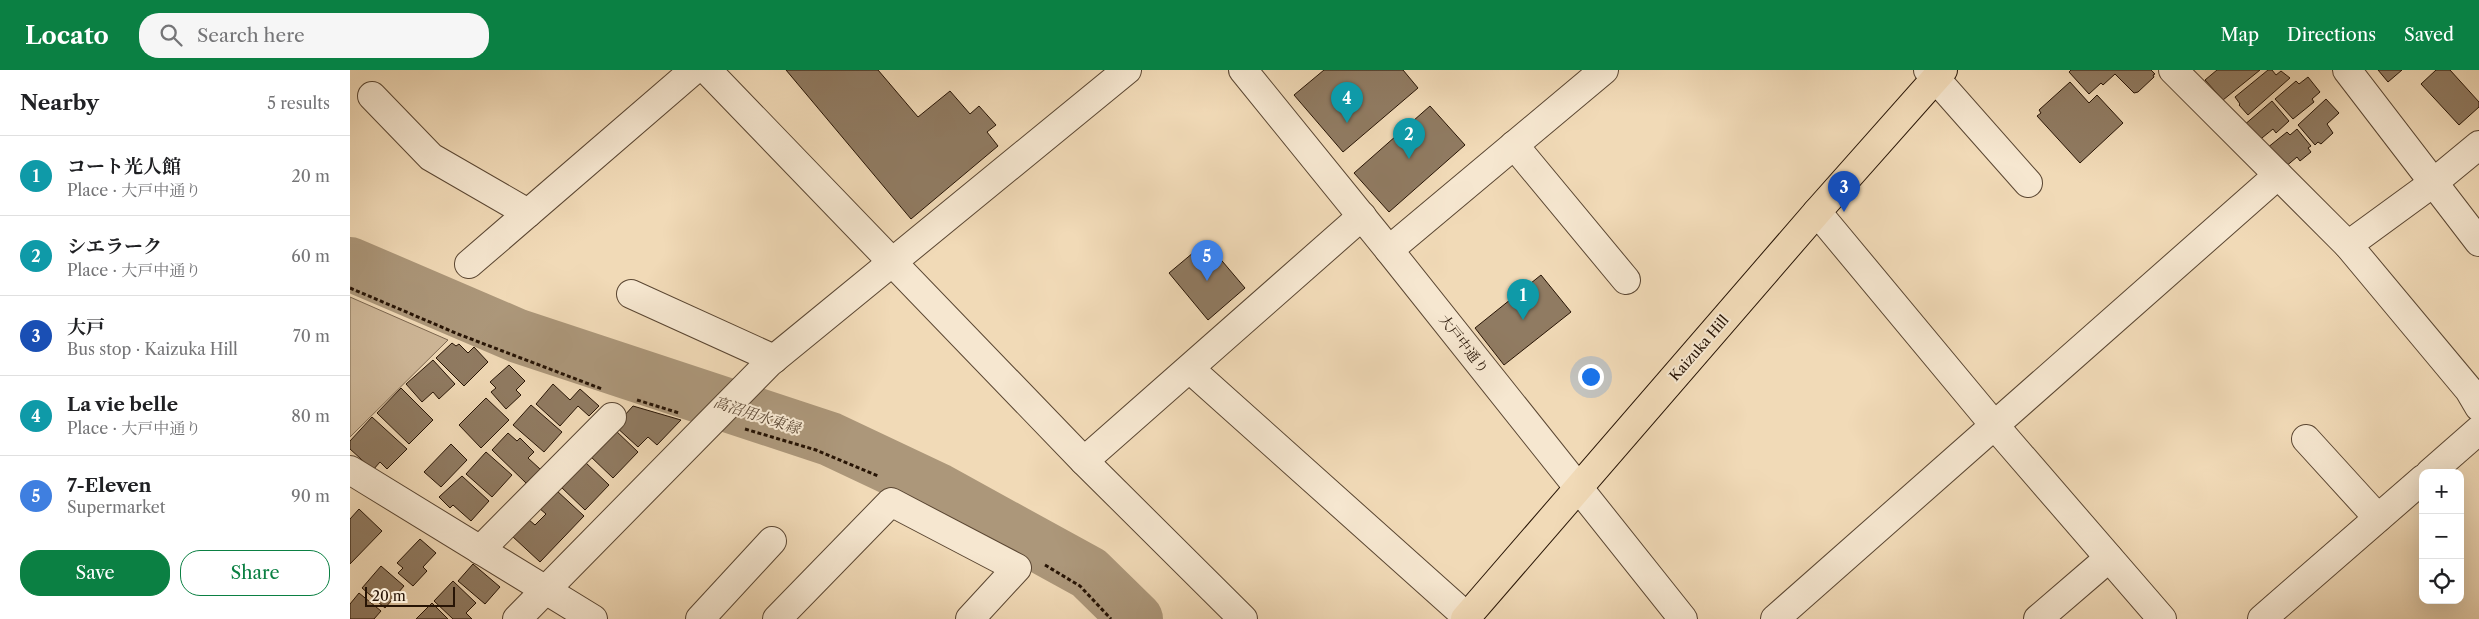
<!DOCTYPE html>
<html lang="en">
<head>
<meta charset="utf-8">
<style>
  body { margin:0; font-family:"Libre Caslon Text","Noto Serif JP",serif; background:#f6f6f6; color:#202124 }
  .controls { position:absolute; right:15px; bottom:15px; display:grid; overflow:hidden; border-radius:10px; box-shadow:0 5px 20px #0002 }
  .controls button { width:45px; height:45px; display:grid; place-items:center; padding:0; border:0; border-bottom:1px solid #e0e0e0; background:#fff; color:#202124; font:25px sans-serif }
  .scale { position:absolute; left:15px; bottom:12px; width:90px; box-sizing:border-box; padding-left:5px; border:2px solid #271405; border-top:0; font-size:14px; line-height:18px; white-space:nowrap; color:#271405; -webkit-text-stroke:4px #f6e7d0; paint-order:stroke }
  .you { position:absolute; left:1240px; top:306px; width:18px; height:18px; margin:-12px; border:4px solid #fff; border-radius:50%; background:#1a73e8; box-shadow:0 0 0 8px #1a73e833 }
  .badge { display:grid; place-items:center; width:32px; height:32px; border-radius:50%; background:#0b8043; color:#fff; font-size:16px; font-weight:700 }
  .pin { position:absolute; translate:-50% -41px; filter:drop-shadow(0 1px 2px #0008) }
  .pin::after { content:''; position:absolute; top:26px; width:18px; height:15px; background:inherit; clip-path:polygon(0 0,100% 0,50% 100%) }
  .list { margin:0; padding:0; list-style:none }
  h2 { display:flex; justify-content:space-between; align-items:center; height:65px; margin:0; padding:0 20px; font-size:21px }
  h2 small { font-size:16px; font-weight:400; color:#757577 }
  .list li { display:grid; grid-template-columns:32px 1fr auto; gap:15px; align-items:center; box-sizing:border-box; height:80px; padding:0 20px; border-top:1px solid #e0e0e0 }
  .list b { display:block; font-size:19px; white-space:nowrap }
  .list p { margin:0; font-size:16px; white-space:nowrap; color:#757577 }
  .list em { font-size:16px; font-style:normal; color:#757577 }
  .actions { display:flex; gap:10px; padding:15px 20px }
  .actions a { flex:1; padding:11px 0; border:1px solid #0b8043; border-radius:20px; text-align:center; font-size:18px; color:#0b8043 }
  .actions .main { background:#0b8043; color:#fff }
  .icon { flex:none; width:28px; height:28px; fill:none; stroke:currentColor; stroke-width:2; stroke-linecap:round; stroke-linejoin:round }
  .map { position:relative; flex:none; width:2129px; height:549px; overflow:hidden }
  header { display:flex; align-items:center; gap:30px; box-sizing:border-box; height:70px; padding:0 25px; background:#0b8043; color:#fff }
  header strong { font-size:24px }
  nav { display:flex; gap:28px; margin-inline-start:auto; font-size:18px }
  .search { width:350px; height:45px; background:#f6f6f6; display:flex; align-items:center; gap:12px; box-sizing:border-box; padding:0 18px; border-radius:20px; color:#757577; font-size:19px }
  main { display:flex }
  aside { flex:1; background:#fff }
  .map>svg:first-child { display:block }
</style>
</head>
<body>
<header>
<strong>Locato</strong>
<div class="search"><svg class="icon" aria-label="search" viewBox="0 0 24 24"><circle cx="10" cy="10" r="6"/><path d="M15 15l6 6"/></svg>Search here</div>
<nav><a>Map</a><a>Directions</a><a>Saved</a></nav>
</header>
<main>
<aside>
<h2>Nearby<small>5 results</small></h2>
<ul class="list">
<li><span class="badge" style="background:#0f9aa8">1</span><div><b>コート光人館</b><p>Place · 大戸中通り</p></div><em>20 m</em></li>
<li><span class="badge" style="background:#0f9aa8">2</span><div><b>シエラーク</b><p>Place · 大戸中通り</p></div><em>60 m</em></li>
<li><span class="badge" style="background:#1a4fb4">3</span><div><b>大戸</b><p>Bus stop · Kaizuka Hill</p></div><em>70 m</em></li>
<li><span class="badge" style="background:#0f9aa8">4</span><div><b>La vie belle</b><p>Place · 大戸中通り</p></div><em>80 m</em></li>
<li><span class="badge" style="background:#3f7fe0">5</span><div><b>7-Eleven</b><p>Supermarket</p></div><em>90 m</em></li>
</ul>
<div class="actions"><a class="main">Save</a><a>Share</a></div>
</aside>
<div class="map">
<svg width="2129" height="549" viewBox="0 0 2129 549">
  <rect width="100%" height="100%" fill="#f1dab7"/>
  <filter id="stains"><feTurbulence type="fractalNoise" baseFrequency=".004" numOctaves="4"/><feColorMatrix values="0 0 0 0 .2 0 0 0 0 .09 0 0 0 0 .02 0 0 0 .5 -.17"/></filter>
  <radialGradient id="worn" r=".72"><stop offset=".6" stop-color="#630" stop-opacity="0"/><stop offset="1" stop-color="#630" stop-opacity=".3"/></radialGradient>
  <polygon fill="#cfb899" stroke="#7b664f" points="0,227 98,270 0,367"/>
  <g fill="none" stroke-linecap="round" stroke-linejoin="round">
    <polyline stroke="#ac977a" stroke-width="54" points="0,194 168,266 480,369 588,420 739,503 786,549"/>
  </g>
  <g fill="#907b62" stroke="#271405">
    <polygon points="436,0 528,0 568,47 600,21 620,44 629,36 646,55 637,62 648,76 561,149"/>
    <polygon points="974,0 1053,0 1068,18 993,82 944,25"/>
    <polygon points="1721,0 1801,0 1805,4 1803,5 1804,7 1788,22 1784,23 1765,4 1753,15 1751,13 1739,24 1719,2"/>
    <polygon points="1867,0 1910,0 1873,30 1855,10"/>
    <polygon points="1918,0 1922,0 1926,5 1931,1 1940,8 1898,45 1889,35 1890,34 1885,27"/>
    <polygon points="2028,0 2052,0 2038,12"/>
    <polygon points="2086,0 2100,0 2129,32 2129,37 2109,55 2071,14"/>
    <polygon points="1958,7 1970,22 1962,29 1964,32 1943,49 1925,29 1946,11 1949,14"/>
    <polygon points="1720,12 1739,33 1747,25 1773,53 1730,93 1687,46 1691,43 1689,40"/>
    <polygon points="1976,29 1989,43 1977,54 1983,63 1971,74 1968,72 1965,75 1948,55"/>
    <polygon points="1922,31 1939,51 1926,63 1923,59 1907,72 1893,56"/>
    <polygon points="1080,36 1115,75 1039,142 1004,103"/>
    <polygon points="1947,59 1961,76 1958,78 1961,82 1950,91 1947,87 1934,98 1917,78 1937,62 1940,65"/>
    <polygon points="856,172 895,218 858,250 819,203"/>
    <polygon points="1191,205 1221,242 1154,295 1125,258"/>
    <polygon points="102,273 106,276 109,274 118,283 124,277 138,292 114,316 86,288"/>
    <polygon points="83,290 105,314 89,329 83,322 72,332 56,314"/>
    <polygon points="159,295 175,311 166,320 171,325 156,339 141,322 146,318 140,312"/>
    <polygon points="203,314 220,330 230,319 249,336 239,346 228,336 210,356 186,334"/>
    <polygon points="51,318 83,350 59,374 27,343"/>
    <polygon points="136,328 159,350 131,378 109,355"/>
    <polygon points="181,335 212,362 194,382 163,355"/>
    <polygon points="283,336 331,350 307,375 298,367 288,377 265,356"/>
    <polygon points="22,347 57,379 37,399 30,392 23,400 0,379 0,371"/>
    <polygon points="264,359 288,382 263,408 239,385"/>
    <polygon points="158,363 167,371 170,368 184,382 178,388 190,399 176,413 142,380"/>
    <polygon points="101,374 117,390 91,417 74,402"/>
    <polygon points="136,382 162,405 142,427 116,404"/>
    <polygon points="234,391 259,415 235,440 210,416"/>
    <polygon points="112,406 139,431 121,451 103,435 100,438 89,427"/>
    <polygon points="206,420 234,446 190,492 162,466 178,449 185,455 196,444 189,438"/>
    <polygon points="9,439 32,461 0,494 0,449"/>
    <polygon points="70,469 86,483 73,497 77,501 63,516 48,503 53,498 47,493"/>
    <polygon points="123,494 150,517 135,534 108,511"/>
    <polygon points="31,496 54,516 35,538 12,518"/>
    <polygon points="103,511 126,533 116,543 122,549 103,549 84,531"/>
    <polygon points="9,523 31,541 24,549 0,549 0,534"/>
    <polygon points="82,533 98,549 66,549"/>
  </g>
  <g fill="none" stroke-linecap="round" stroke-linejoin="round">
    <defs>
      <g id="minor">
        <polyline points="357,0 734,391 893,549"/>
        <polyline points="893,0 1039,180 1333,549"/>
        <polyline points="1578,0 1678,113"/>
        <polyline points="1823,0 1998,175 2119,320 2129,337"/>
        <polyline points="1997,0 2129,172"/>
        <polyline points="22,26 81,87 178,143"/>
        <polyline points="1164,75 1276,210"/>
        <polyline points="1467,142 1645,356 1812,549"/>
        <polyline points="1998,175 2083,113 2129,75"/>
        <polyline points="1039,180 1254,0"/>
        <polyline points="119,194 344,0"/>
        <polyline points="281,224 424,289"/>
        <polyline points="840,299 1117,547"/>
        <polyline points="1956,369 2028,448"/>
        <polyline points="734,391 1012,146"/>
        <polyline points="0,400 243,549"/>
        <polyline points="2080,403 2129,360"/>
        <polyline points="130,480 262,347"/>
        <polyline points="167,549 419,293 777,0"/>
        <polyline points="350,549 422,471"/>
        <polyline points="427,549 541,432 667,498 620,549"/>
        <polyline points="1425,549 1928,105"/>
        <polyline points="1688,549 1759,488"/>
        <polyline points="1912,549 2073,409"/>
      </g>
      <polyline id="major" points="1115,549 1467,142 1593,0"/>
    </defs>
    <use href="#minor" stroke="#5a4632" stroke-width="30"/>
    <use href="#major" stroke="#271405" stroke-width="30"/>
    <g stroke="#271405" stroke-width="3" stroke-dasharray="4 2.5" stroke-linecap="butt">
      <polyline points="0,218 108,264 252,319"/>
      <polyline points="287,330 329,343"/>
      <polyline points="395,359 466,380 528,406"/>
      <polyline points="695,495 730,516 761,549"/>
    </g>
    <use href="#minor" stroke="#f6e7d0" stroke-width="28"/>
    <use href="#major" stroke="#f1dab7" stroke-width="28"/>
  </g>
  <g text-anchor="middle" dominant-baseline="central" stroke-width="4" stroke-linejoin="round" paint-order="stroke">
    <g font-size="14" fill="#271405" stroke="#f6e7d0">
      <text transform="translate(1114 274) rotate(52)">大戸中通り</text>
      <text transform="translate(1349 278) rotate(-49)">Kaizuka Hill</text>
    </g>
    <g font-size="15" font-style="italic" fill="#5c4834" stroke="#f6e7d0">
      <text transform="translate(407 345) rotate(18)">高沼用水東縁</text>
    </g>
  </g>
  <rect width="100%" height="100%" filter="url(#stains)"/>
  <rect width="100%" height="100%" fill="url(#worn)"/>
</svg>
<div class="controls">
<button>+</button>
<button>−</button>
<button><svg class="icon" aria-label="locate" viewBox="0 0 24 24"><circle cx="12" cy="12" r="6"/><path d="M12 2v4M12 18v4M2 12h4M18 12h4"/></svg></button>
</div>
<div class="scale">20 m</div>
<div class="you"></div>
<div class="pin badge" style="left:1173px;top:250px;background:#0f9aa8">1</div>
<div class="pin badge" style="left:1059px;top:89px;background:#0f9aa8">2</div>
<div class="pin badge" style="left:1494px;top:142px;background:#1a4fb4">3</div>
<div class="pin badge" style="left:997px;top:53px;background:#0f9aa8">4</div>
<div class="pin badge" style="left:857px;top:211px;background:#3f7fe0">5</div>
</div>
</main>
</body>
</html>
